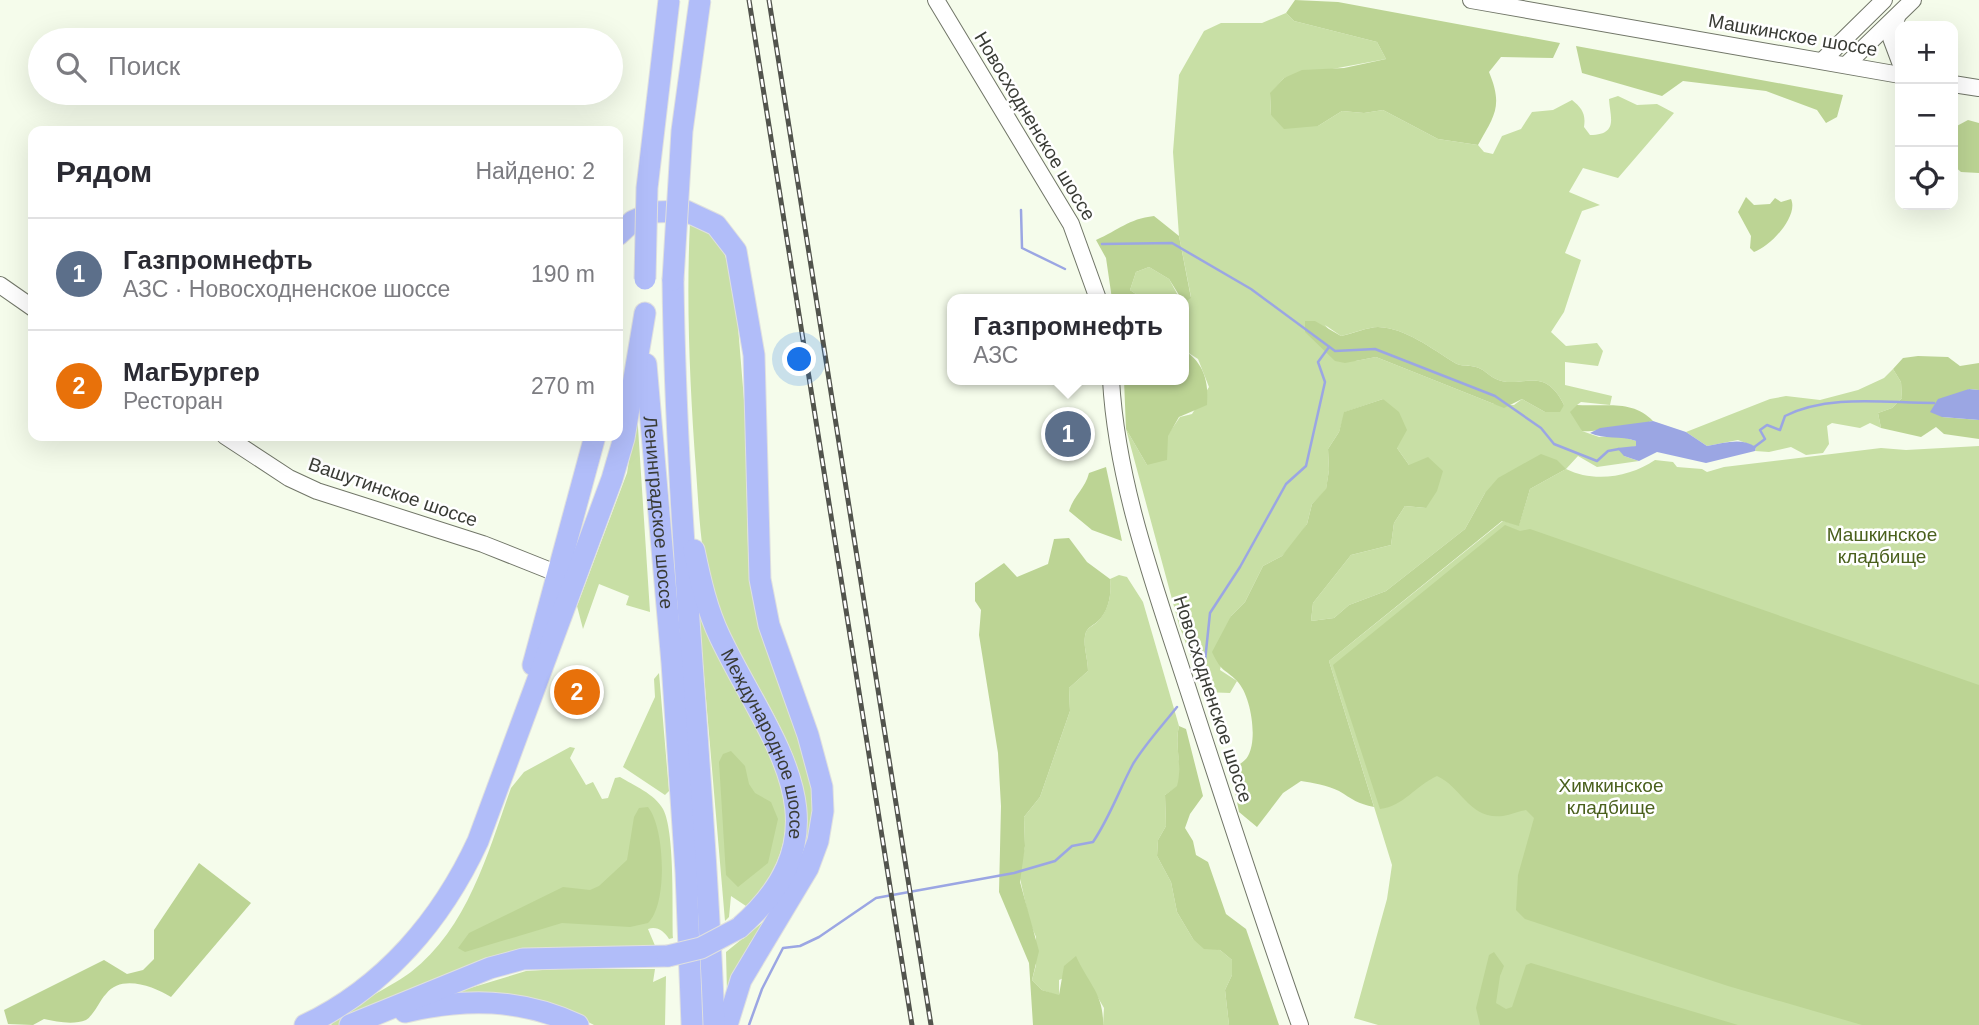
<!DOCTYPE html>
<html lang="ru">
<head>
<meta charset="utf-8">
<style>
  body { margin:0; font-family:Arial,sans-serif; background:#f2f2f3; color:#2b2b33 }
  .controls { position:absolute; right:21px; top:21px; display:grid; overflow:hidden; border-radius:14px; box-shadow:0 7px 28px #0002 }
  .controls button { width:63px; height:63px; display:grid; place-items:center; padding:0; border:0; border-bottom:2px solid #e1e1e2; background:#fff; color:#2b2b33; font:35px sans-serif }
  .you { position:absolute; left:800px; top:360px; width:24px; height:24px; margin:-18px; border:5px solid #fff; border-radius:50%; background:#1a73e8; box-shadow:0 0 0 10px #1a73e833 }
  .badge { display:grid; place-items:center; width:46px; height:46px; border-radius:50%; background:#4c51c7; color:#fff; font-size:23px; font-weight:700 }
  .pin { position:absolute; translate:-50% -50%; border:4px solid #fff; box-shadow:0 2px 7px #0006 }
  .popup { position:absolute; left:947px; top:294px; width:242px; height:91px; box-sizing:border-box; display:grid; place-content:center; border-radius:14px; background:#fff; filter:drop-shadow(0 2px 5px #0005); font-size:23px; white-space:nowrap; color:#7c7c81 }
  .popup b { font-size:26px; color:#2b2b33 }
  .popup::after { content:''; position:absolute; left:50%; top:100%; margin-left:-14px; border:14px solid transparent; border-top-color:#fff }
  .list { margin:0; padding:0; list-style:none }
  h2 { display:flex; justify-content:space-between; align-items:center; height:91px; margin:0; padding:0 28px; font-size:30px }
  h2 small { font-size:23px; font-weight:400; color:#7c7c81 }
  .list li { display:grid; grid-template-columns:46px 1fr auto; gap:21px; align-items:center; box-sizing:border-box; height:112px; padding:0 28px; border-top:2px solid #e1e1e2 }
  .list b { display:block; font-size:26px; white-space:nowrap }
  .list p { margin:0; font-size:23px; white-space:nowrap; color:#7c7c81 }
  .list em { font-size:23px; font-style:normal; color:#7c7c81 }
  .icon { flex:none; width:38px; height:38px; fill:none; stroke:currentColor; stroke-width:2; stroke-linecap:round; stroke-linejoin:round }
  .map { position:relative; flex:none; width:1979px; height:1025px; overflow:hidden }
  .search { position:absolute; background:#fff; box-shadow:0 7px 28px #0002; left:28px; top:28px; width:595px; height:77px; display:flex; align-items:center; gap:18px; box-sizing:border-box; padding:0 24px; border-radius:38px; color:#7c7c81; font-size:26px }
  .panel { position:absolute; background:#fff; box-shadow:0 7px 28px #0002; left:28px; top:126px; width:595px; height:315px; border-radius:14px }
  .map>svg:first-child { display:block }
</style>
</head>
<body>
<div class="map">
<svg width="1979" height="1025" viewBox="0 0 1979 1025">
  <rect width="100%" height="100%" fill="#f5fceb"/>
  <g fill="#c8dfa5" fill-rule="evenodd">
    <path d="M1286,13l8,8 83,21 9,17 -102,19 -14,16 1,21 47,11 24,-15 22,2 19,-3 55,29 40,6 6,7 9,2 9,-18 19,-7 11,-17 21,-2 19,-10c10,8 14,14 12,27l6,8c29,0 20,-18 19,-36l9,-3 19,9 20,-1 17,9 -56,65 -35,-10 -14,24 31,13 -18,6 -17,42 16,7 -17,52 -13,20 15,14 31,-3 6,8 -5,15 -33,-4v23l47,11 -2,9 -29,-3 -4,3 5,26 17,6 21,-1 16,5v5l-11,3 -1,7 15,5 -42,6 -19,-11 -12,13c28,14 64,8 89,-9l18,2 4,5 25,2 5,3 17,-5 157,-19 25,2 73,-4v579h-601l-24,-7 33,-119 5,-34 -63,-204 174,-140 16,4 11,-36 36,-20 -81,24 -20,36 -79,62 -37,14 -15,13 -23,3 2,-18 38,-48 40,-10 3,-22 11,-17 21,2 -17,-43 -12,-17 -14,-49 -38,13 -6,20 -11,17 1,21 -3,20 -14,14 -5,20 -11,17 -14,15 -19,10 -18,36 -14,14 -11,54 17,11 -7,12 -26,-1 -25,-67 -53,-196 21,36 33,-48 12,-3 17,-27 -11,-28 -14,-9v-47l7,-6 -12,-61 -6,-84 6,-77 25,-44 17,-8h41zM1325,325l16,11c10,-2 27,-9 37,-9 28,1 54,22 77,36 7,4 14,2 21,4 8,2 12,8 18,11 25,14 49,-16 70,27l-19,7 -23,-13 -8,6 -20,-1 -118,-47 -21,4z"/>
    <path d="M690,222l15,6 18,20 12,42 10,122 3,135 5,36 13,64 41,112 7,47 -2,22 -17,48c3,-20 9,-42 10,-62 4,-66 -73,-156 -93,-223 -12,-38 -13,-81 -16,-121 -6,-82 -10,-166 -6,-248z"/>
    <polygon points="623,247 622,357 618,394 618,259"/>
    <polygon points="1149,267 1169,279 1180,299 1143,299 1130,290 1136,272"/>
    <polygon points="1893,369 1901,382 1902,398 1892,408 1878,413 1881,428 1870,423 1860,428 1832,423 1827,426 1829,444 1823,453 1806,455 1791,447 1769,452 1755,451 1756,447 1738,440 1707,446 1686,432 1770,399 1786,396 1820,400 1858,390 1884,378"/>
    <polygon points="637,412 650,612 626,605 629,596 599,584 583,629 577,606 627,473"/>
    <path d="M1119,575l8,2 16,25 36,124c-5,21 4,39 -1,60l-13,9 1,31 -8,14 -1,16 14,26 6,30 16,27 27,11 12,10v15l-7,15 4,35h-126l1,-17 -22,-38 -23,10v16l-17,-6 -10,-10 4,-15v-28l-6,-14 -11,-49 6,-28 -1,-29 16,-20 30,-86 -1,-23 19,-17c0,-13 -6,-27 -2,-39 3,-6 8,-6 12,-11 11,-11 14,-28 12,-42z"/>
    <path d="M698,605c16,36 33,71 50,106 39,79 60,120 1,197l-18,-12 -2,21 -4,4z"/>
    <polygon points="659,673 669,791 665,795 623,767 655,697 654,679"/>
    <path d="M570,747l5,1 -5,10 16,27 7,-3 9,17 6,-1 7,-20 5,-1c13,8 35,17 43,32 12,22 9,100 10,129l-4,1c-5,-8 -12,-13 -21,-10l8,19 -205,25 -112,52h-8c10,-15 62,-39 80,-53 57,-44 77,-120 100,-184l13,-16z"/>
    <polygon points="773,914 750,943 727,994 726,952"/>
    <polygon points="559,969 655,969 653,982 666,976 665,1025 594,1025 569,1012 444,996 526,971"/>
  </g>
  <g fill="#bcd494">
    <path d="M1295,0l43,2 222,41 -7,15 -52,-1 -12,15c14,34 6,43 -11,73l-40,-6 -55,-29 -19,3 -22,-2 -24,15 -34,3 -13,-14 -1,-22 14,-15 18,-8 42,-2 42,-9 -9,-17 -83,-21 -8,-8z"/>
    <polygon points="1576,46 1843,95 1837,117 1826,123 1817,110 1766,91 1683,81 1662,96 1582,73"/>
    <polygon points="1968,120 1979,123 1979,173 1961,172 1953,165 1953,128"/>
    <path d="M1746,197l8,8 16,-1 5,-6 6,4 10,-3c8,17 -21,48 -37,53l-4,-4 1,-12 -13,-24z"/>
    <path d="M1154,216l25,20 12,62 -7,5 -15,-24 -20,-12 -13,5 -6,18 13,9h-31l-6,-41 -10,-18c23,-10 32,-21 58,-24z"/>
    <path d="M1305,321h10l26,15c11,-2 27,-9 37,-9 28,1 54,22 77,36 7,4 14,2 21,4 8,2 12,8 18,11 25,14 49,-16 70,27l-4,7h-15l-23,-13 -18,9 -128,-51 -31,6 -10,-2 -30,-29z"/>
    <path d="M1184,350c20,13 25,32 23,55l-28,12 -11,19 -1,24 -20,5 -21,-36 -2,-49h60z"/>
    <polygon points="1918,356 1948,357 1960,366 1979,363 1979,390 1969,389 1942,417 1979,420 1979,439 1944,434 1936,427 1921,437 1881,428 1878,413 1892,408 1902,398 1901,382 1893,369 1903,358"/>
    <path d="M1383,399l16,13 8,18 -10,18 12,17 19,-8 15,14 -6,20 -11,17 -21,-2 -11,17 -3,22 -40,10 -38,48 -2,18 23,-3 15,-13 37,-14 79,-62 20,-36 13,-15 43,-24 16,6 9,9 -36,20 -11,37 -17,-5 -173,140 45,146c-16,-3 -22,-8 -35,-16 -12,-6 -26,-8 -38,-10l-18,12 -26,34 -18,-15 -8,-42c5,-4 14,-8 17,-14 10,-17 3,-61 -11,-75 -14,-14 -15,-8 -25,-29l19,-36 14,-14 18,-36 19,-10 25,-32 5,-20 14,-15 3,-19 -1,-21 11,-17 5,-20z"/>
    <path d="M1577,405c27,2 56,-6 76,16 -12,3 -63,12 -71,10l-12,-19z"/>
    <path d="M1106,467l16,74 -30,-11 -23,-19c5,-16 16,-22 20,-38z"/>
    <path d="M1505,525l15,6 10,-2 449,156v340h-117l-134,-39 -203,-67 -9,-9 2,-35 16,-57 -8,-8c-8,1 -15,5 -23,6 -34,4 -41,-29 -66,-40 -22,10 -33,30 -57,33l-47,-144z"/>
    <path d="M1069,538l18,24 23,17c2,13 -1,32 -12,42 -5,5 -9,5 -12,11 -4,12 2,26 2,39l-19,17 1,23 -30,86 -16,20 1,29 -5,36 19,69 -7,29 10,10 17,5 5,-29 12,-10c12,27 28,38 27,69h-70l-4,-62 -30,-71 2,-86 -3,-53 -19,-118 2,-25 -6,-9v-18l29,-20 13,14 31,-13 6,-25z"/>
    <path d="M1179,726l7,3 17,67 -13,18 -5,14 8,13 3,14 12,7 18,52 20,15 33,96h-50l-4,-35 7,-15v-15l-12,-10 -16,-1 -11,-10 -16,-27 -6,-30 -14,-26 1,-16 8,-14 -1,-31 12,-9c6,-21 -3,-39 2,-60z"/>
    <polygon points="731,751 745,766 749,784 755,793 771,802 778,819 768,863 738,887 726,875 719,762 723,754"/>
    <path d="M648,807c17,21 20,97 0,116l-18,4 -68,-4 -97,29 -7,-4 11,-15 94,-46 27,3 9,-4 28,-26 7,-43 5,-9z"/>
    <path d="M199,863l52,40 -80,94c-18,-11 -50,-23 -65,-3 -7,7 -11,20 -20,26 -12,5 -29,2 -42,-1l-11,6 -25,-1 -4,-14 100,-50 23,14 16,-4 11,-11v-29z"/>
    <polygon points="1494,952 1504,966 1500,976 1496,1003 1506,1009 1512,1007 1526,965 1531,963 1738,1025 1480,1025 1476,1008 1489,955"/>
  </g>
  <g fill="#9ba6e3">
    <polygon points="1969,389 1979,390 1979,420 1942,417 1930,412 1938,399"/>
    <path d="M1653,421l33,11 21,14c18,-3 34,-9 49,1l-1,4 -49,12 -49,-11 -18,9 -15,-5 -7,-8 19,-2v-5c-15,-6 -32,-1 -46,-8l10,-5z"/>
  </g>
  <g fill="none" stroke-linecap="round" stroke-linejoin="round">
    <g stroke="#9ba6e3" stroke-width="2.5">
      <polyline points="1021,210 1022,248 1065,269"/>
      <polyline points="1102,244 1172,243 1251,289 1335,351 1375,349 1495,396 1541,428 1554,444 1597,461 1608,451 1619,449"/>
      <path d="M1753,448l12,-9 -5,-9 7,-5 13,5 5,-14c44,-22 100,-13 149,-13"/>
      <polyline points="1203,680 1210,613 1240,567 1286,484 1306,466 1325,382 1318,362 1329,347"/>
      <path d="M749,1025l13,-36 21,-41 17,-2 19,-9 57,-39 138,-25 41,-12 17,-15 21,-4c17,-25 26,-52 40,-78 13,-21 29,-38 44,-57"/>
    </g>
    <defs>
      <g id="secondary">
        <polyline points="936,0 1071,224 1098,299"/>
        <polyline points="1471,0 1900,75"/>
        <polyline points="1897,17 1891,38 1900,62"/>
        <polyline points="1822,61 1884,0"/>
        <polyline points="1846,65 1913,0"/>
        <polyline points="1953,84 1979,88"/>
        <polyline points="0,285 33,308"/>
        <path d="M1111,380c6,104 43,204 75,303 37,114 74,229 114,342"/>
        <polyline points="225,436 289,478 317,491 483,544 556,573"/>
      </g>
      <g id="highway">
        <polyline points="618,235 633,221 653,212 686,211 716,225 736,251 754,355 760,579 769,625 808,735 822,787 823,811 818,841 808,868 741,980 727,1025"/>
        <path d="M673,280c3,249 32,496 41,745"/>
        <path id="s1" d="M646,364l26,299 14,209 6,153"/>
        <path id="s2" d="M694,550c6,29 13,60 26,87 49,103 134,191 19,291"/>
        <polyline points="533,665 595,436"/>
        <path d="M405,1012c59,-14 116,-14 173,13"/>
        <path d="M305,1025c80,-38 137,-106 173,-184l134,-362 12,-41 21,-125"/>
        <polyline points="350,1025 490,968 523,959 668,956"/>
      </g>
    </defs>
    <use href="#secondary" stroke="#717668" stroke-width="18"/>
    <use href="#highway" stroke="#dfe0df" stroke-width="23"/>
    <use href="#secondary" stroke="#fff" stroke-width="16"/>
    <use href="#highway" stroke="#b1bdf9" stroke-width="21"/>
    <defs>
      <g id="rail">
        <polyline points="749,0 912,1025"/>
        <polyline points="769,0 931,1025"/>
      </g>
    </defs>
    <use href="#rail" stroke="#52544d" stroke-width="5"/>
    <use href="#rail" stroke="#fff" stroke-width="2.5" stroke-dasharray="8" stroke-linecap="butt"/>
    <defs>
      <g id="highway-bridge">
        <polyline points="645,279 647,188 669,0"/>
        <polyline points="673,280 682,131 700,0"/>
        <polyline points="668,956 701,948 739,928"/>
      </g>
    </defs>
    <use href="#highway-bridge" stroke="#dfe0df" stroke-width="23" stroke-linecap="butt"/>
    <use href="#highway-bridge" stroke="#b1bdf9" stroke-width="21"/>
  </g>
  <g text-anchor="middle" dominant-baseline="central" stroke-width="5" stroke-linejoin="round" paint-order="stroke">
    <g font-size="19" fill="#393b35" stroke="#fff">
      <text transform="translate(1793 35) rotate(10)">Машкинское шоссе</text>
      <text transform="translate(1035 126) rotate(59)">Новосходненское шоссе</text>
      <text transform="translate(393 492) rotate(19)">Вашутинское шоссе</text>
      <text stroke="none"><textPath href="#s1" startOffset="149">Ленинградское шоссе</textPath></text>
      <text transform="translate(1213 699) rotate(72)">Новосходненское шоссе</text>
      <text stroke="none"><textPath href="#s2" startOffset="208">Международное шоссе</textPath></text>
    </g>
    <g font-size="19" fill="#4a601d" stroke="#fff">
      <text x="1882" y="534">Машкинское<tspan x="1882" dy="22">кладбище</tspan></text>
      <text x="1611" y="785">Химкинское<tspan x="1611" dy="22">кладбище</tspan></text>
    </g>
  </g>
</svg>
<div class="controls">
<button>+</button>
<button>−</button>
<button><svg class="icon" aria-label="locate" viewBox="0 0 24 24"><circle cx="12" cy="12" r="6"/><path d="M12 2v4M12 18v4M2 12h4M18 12h4"/></svg></button>
</div>
<div class="you"></div>
<div class="pin badge" style="left:1068px;top:434px;background:#5c6f8a">1</div>
<div class="popup"><b>Газпромнефть</b>АЗС</div>
<div class="pin badge" style="left:577px;top:692px;background:#e8710a">2</div>
<div class="search"><svg class="icon" aria-label="search" viewBox="0 0 24 24"><circle cx="10" cy="10" r="6"/><path d="M15 15l6 6"/></svg>Поиск</div>
<section class="panel">
<h2>Рядом<small>Найдено: 2</small></h2>
<ul class="list">
<li><span class="badge" style="background:#5c6f8a">1</span><div><b>Газпромнефть</b><p>АЗС · Новосходненское шоссе</p></div><em>190 m</em></li>
<li><span class="badge" style="background:#e8710a">2</span><div><b>МагБургер</b><p>Ресторан</p></div><em>270 m</em></li>
</ul>
</section>
</div>
</body>
</html>
